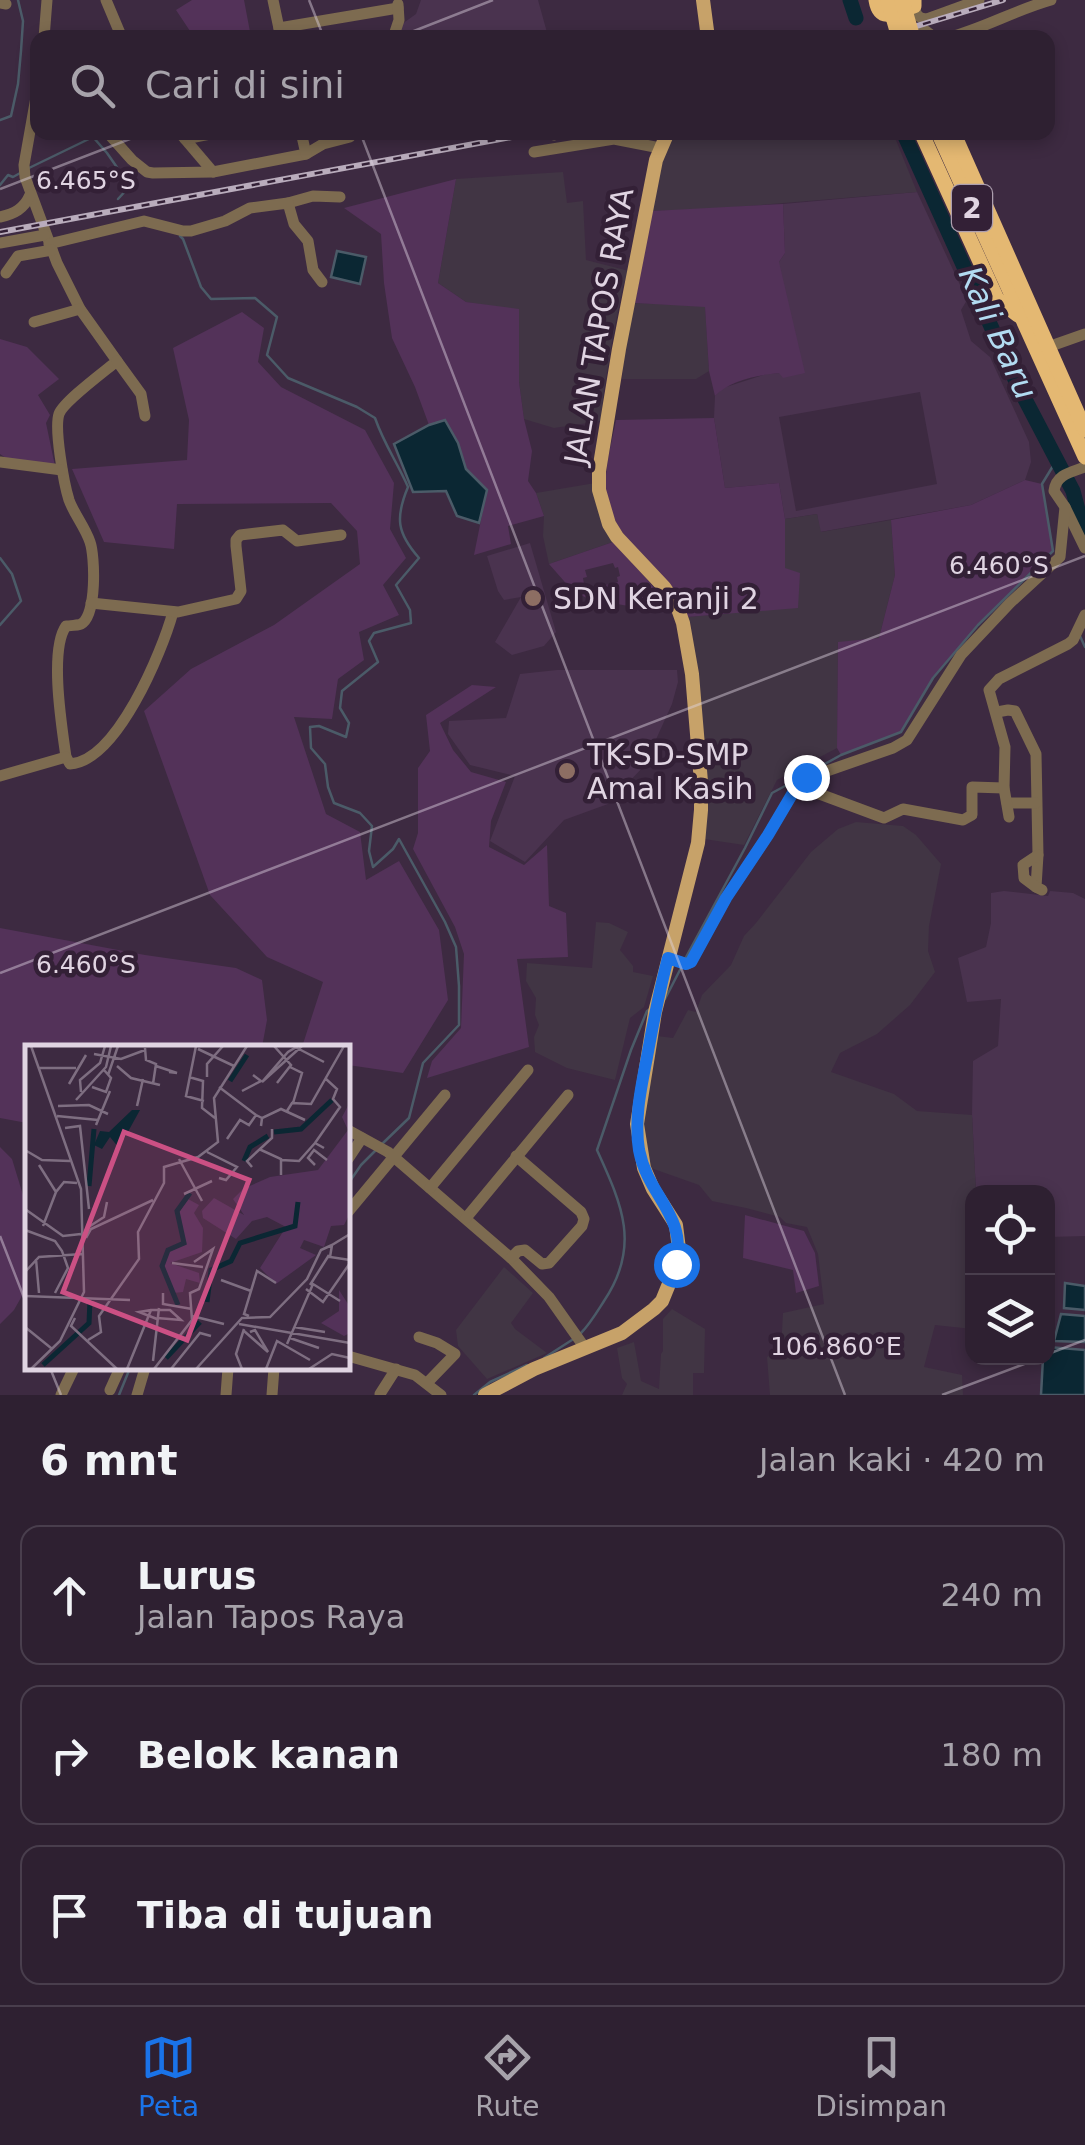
<!DOCTYPE html>
<html lang="id">
<head>
<meta charset="utf-8">
<style>
  body { margin:0; font-family:"DejaVu Sans",sans-serif; background:#3a2d3d; color:#f1f3f6 }
  .controls { position:absolute; right:30px; bottom:30px; display:grid; overflow:hidden; border-radius:20px; box-shadow:0 5px 15px #0003 }
  .controls button { width:90px; height:90px; display:grid; place-items:center; padding:0; border:0; border-bottom:2px solid #493e4d; background:#2e2031; color:#f1f3f6; font:50px sans-serif }
  .stop { position:absolute; width:30px; height:30px; margin:-22px; border:8px solid #1a73e8; border-radius:50%; background:#fff }
  .stop.end { background:#1a73e8; border-color:#fff; box-shadow:0 2px 10px #0008 }
  .list { margin:0; padding:0; list-style:none }
  h2 { display:flex; justify-content:space-between; align-items:center; height:130px; margin:0; padding:0 40px; font-size:42px }
  h2 small { font-size:32px; font-weight:400; color:#a7a3ab }
  .list li { display:grid; grid-template-columns:65px 1fr auto; gap:30px; align-items:center; box-sizing:border-box; height:140px; margin:0 20px 20px; padding:0 20px; border:2px solid #493e4d; border-radius:20px }
  .list b { display:block; font-size:38px; white-space:nowrap }
  .list p { margin:0; font-size:32px; white-space:nowrap; color:#a7a3ab }
  .list em { font-size:32px; font-style:normal; color:#a7a3ab }
  .icon { flex:none; width:55px; height:55px; fill:none; stroke:currentColor; stroke-width:2; stroke-linecap:round; stroke-linejoin:round }
  .map { position:relative; flex:none; width:1085px; height:1395px; overflow:hidden }
  .search { position:absolute; background:#2e2031; box-shadow:0 5px 15px #0003; left:30px; right:30px; top:30px; height:110px; display:flex; align-items:center; gap:25px; box-sizing:border-box; padding:0 35px; border-radius:20px; color:#a7a3ab; font-size:38px }
  .sheet { height:610px; background:#2e2031 }
  nav { display:flex; justify-content:space-around; align-items:center; box-sizing:border-box; height:140px; border-top:2px solid #493e4d; background:#2e2031; font-size:28px; color:#a7a3ab }
  nav a { display:grid; justify-items:center; gap:5px }
  nav .on { color:#1a73e8 }
  .map>svg:first-child { display:block }
</style>
</head>
<body>
<div class="map">
<svg width="1085" height="1395" viewBox="0 0 1085 1395">
  <rect width="100%" height="100%" fill="#3d2a41"/>
  <g fill="#4a334f" fill-rule="evenodd">
    <polygon points="421,0 538,0 548,36 396,38 402,24 416,14"/>
    <path d="M917,192l50,108 -6,10 10,31 19,16 39,85 2,20 -6,18 -54,25 -151,27 -3,-18 -32,5 -6,-36 -54,5 -11,-70 1,-22 8,-8 43,-14 13,-1v-111l6,-9 -2,-49zM920,392l17,92 -141,27 -17,-94z"/>
    <polygon points="530,543 556,632 544,646 512,655 495,642 521,597 504,600 498,591 487,556"/>
    <polygon points="557,670 677,670 678,682 672,704 644,766 608,804 564,820 525,862 490,841 515,776 470,765 448,734 449,721 506,718 520,674"/>
    <polygon points="1004,891 1048,896 1050,891 1073,893 1085,899 1085,1236 1048,1237 1048,1192 976,1192 972,1115 973,1061 998,1046 1001,999 967,1002 958,958 986,947 991,923 991,893"/>
  </g>
  <g fill="#413544">
    <polygon points="692,133 893,133 917,192 711,209 652,211 666,145 675,137 688,139"/>
    <polygon points="563,172 567,203 583,201 586,260 629,271 623,286 613,336 604,390 601,421 554,428 524,419 519,382 519,310 466,302 438,283 456,179"/>
    <polygon points="635,303 705,306 709,371 696,379 622,379 624,351"/>
    <polygon points="595,483 613,542 549,564 543,536 544,516 536,493"/>
    <polygon points="817,514 821,532 891,520 895,575 879,638 838,643 837,748 777,780 744,845 704,839 691,624 687,617 798,607 785,568 785,519"/>
    <polygon points="856,822 903,826 916,835 941,864 929,926 928,951 935,972 910,1005 877,1034 840,1053 831,1072 894,1094 917,1111 972,1115 976,1192 972,1192 972,1272 968,1300 972,1329 935,1325 924,1367 962,1375 963,1395 770,1395 767,1357 781,1349 783,1313 824,1304 818,1254 807,1227 786,1223 780,1217 746,1208 712,1201 699,1185 648,1167 642,1136 643,1111 657,1036 673,1038 688,1010 696,1012 702,995 731,965 744,936 756,923 811,852 838,829"/>
    <polygon points="596,922 609,923 628,932 620,950 633,966 633,972 653,976 644,1007 630,1018 615,1080 567,1068 535,1052 534,1037 539,1025 535,1015 536,998 526,981 527,963 592,968"/>
    <polygon points="504,1267 533,1293 511,1323 515,1329 547,1353 487,1379 458,1346 456,1330"/>
    <polygon points="672,1309 705,1329 704,1373 693,1373 693,1395 622,1395 627,1384 622,1378 617,1348 634,1342 641,1381 659,1389 661,1354 663,1351 663,1319"/>
  </g>
  <g fill="#533259" fill-rule="evenodd">
    <polygon points="192,0 244,0 251,37 187,37 192,34 176,10"/>
    <polygon points="456,179 438,283 466,302 519,309 519,382 524,419 532,451 528,481 536,493 544,516 508,526 511,544 474,555 487,490 466,469 458,443 446,420 429,425 415,387 392,338 384,283 381,234 344,208"/>
    <path d="M783,204l2,49 -6,9 26,111 -22,5 -4,-5c-21,2 -49,7 -64,23l-6,-25 -4,-64 -70,-4 17,-92z"/>
    <polygon points="242,312 264,328 258,362 281,387 365,430 394,483 390,529 406,558 383,585 399,615 359,632 364,660 338,679 332,719 294,717 326,814 360,832 366,880 399,861 439,930 448,1000 403,1073 348,1065 348,1048 302,1047 323,982 267,957 210,895 144,711 191,669 274,625 360,564 357,531 331,503 177,504 174,549 104,542 72,469 187,460 189,420 173,348"/>
    <polygon points="0,339 27,347 59,379 38,395 50,415 46,423 55,466 12,462 0,454"/>
    <path d="M714,418l11,70 54,-5 6,36v49l15,5 -2,35 -111,9 -3,-8 6,-4 -4,-6 -6,1c-27,-32 -69,-66 -74,-109 -2,-23 6,-49 10,-71z"/>
    <polygon points="1025,480 1042,484 1053,551 978,625 933,678 901,732 841,755 837,748 838,642 879,638 895,575 891,520 971,505"/>
    <path d="M613,542l33,36 29,36 -87,-15 -17,-10 -22,-25zM613,563l2,5 3,-1 2,9 -3,1 1,5 -33,8 -2,-12 4,-1 -2,-7z"/>
    <polygon points="472,685 496,687 440,723 453,750 471,772 506,782 491,821 489,847 524,865 547,845 549,906 566,913 568,957 517,959 529,1047 427,1078 432,1061 461,1028 464,954 455,927 413,849 418,833 418,768 430,751 426,715"/>
    <polygon points="0,928 145,955 236,968 262,980 267,1020 262,1047 28,1048 27,1123 0,1118"/>
    <polygon points="0,1147 12,1159 23,1195 28,1196 27,1287 14,1310 0,1324"/>
    <polygon points="745,1215 804,1231 815,1253 819,1286 796,1293 793,1270 743,1258"/>
  </g>
  <g fill="#0b2733" stroke="#4b5b68" stroke-width="2.5">
    <polygon points="337,251 366,257 360,284 331,277"/>
    <polygon points="445,420 458,443 466,469 487,490 479,523 457,516 446,491 413,492 394,444 429,425"/>
    <polygon points="1065,1283 1085,1286 1085,1310 1064,1308"/>
    <polygon points="1061,1314 1085,1316 1085,1342 1054,1341"/>
    <polygon points="1048,1347 1085,1350 1085,1395 1041,1395 1043,1358 1048,1358"/>
  </g>
  <g fill="none" stroke-linecap="round" stroke-linejoin="round">
    <g stroke="#4b5b68" stroke-width="2.5">
      <polyline points="0,120 11,116 18,84 21,51 23,21 18,0"/>
      <polyline points="29,168 93,137 107,153 130,186 118,199"/>
      <polyline points="0,185 8,175 13,177 22,172"/>
      <path d="M180,236l3,3 18,48 10,12 44,-1 22,19 -10,38 21,23 69,29 18,11c9,26 22,44 33,69 -13,31 -11,46 11,71l-23,27 14,25 1,13 -37,10 -5,8 9,21 -36,29 -2,17 9,15 -3,14 -27,-11 -9,1 1,21 14,16 3,23 6,16 26,10 12,13 -3,25 4,16 20,-18 6,-10 46,83 11,25 3,39v39l-36,38 -14,55 -27,26"/>
      <polyline points="0,558 12,574 21,601 0,625"/>
      <polyline points="1080,636 1085,647"/>
      <polyline points="814,770 841,755 901,732 933,678 978,625 1053,551 1042,484 1056,461"/>
      <polyline points="685,959 745,848 772,793 798,779"/>
      <polyline points="665,999 682,966"/>
      <polyline points="348,1184 361,1165 376,1150"/>
      <path d="M581,1333c9,-9 16,-21 23,-32 37,-55 18,-96 -7,-151l34,-100 16,-39 3,-2"/>
      <polyline points="544,1358 575,1338"/>
      <polyline points="119,1395 130,1368"/>
      <polyline points="474,1395 490,1382 527,1365"/>
    </g>
    <g stroke="#0b2733" stroke-width="15">
      <polyline points="850,0 856,18"/>
      <polyline points="903,132 1018,386 1073,491 1085,536"/>
    </g>
    <g stroke="#7d6b50" stroke-width="11">
      <polyline points="106,0 122,38"/>
      <polyline points="273,0 281,38"/>
      <polyline points="0,3 6,4"/>
      <path d="M914,6c2,8 3,12 13,13l52,-19"/>
      <polyline points="279,28 398,8"/>
      <polyline points="907,37 926,31 935,38"/>
      <polyline points="44,38 47,0"/>
      <polyline points="393,38 399,20 398,4"/>
      <path d="M947,38c36,-9 68,-28 104,-38"/>
      <path d="M38,86l-14,79 1,12 32,86 23,46 37,52c-12,10 -54,41 -58,53 -5,15 5,70 10,86 5,14 16,27 21,42 5,14 7,74 -9,82 -1,1 -14,2 -15,2 -17,24 -4,102 0,131l4,7c47,-3 92,-112 103,-152"/>
      <polyline points="107,132 132,160 147,172 153,173 213,172 306,154 323,144 350,137 353,132"/>
      <polyline points="179,132 213,172"/>
      <polyline points="301,132 306,154"/>
      <polyline points="554,135 565,132"/>
      <polyline points="185,139 220,132"/>
      <polyline points="534,152 614,139 660,148"/>
      <polyline points="288,203 313,196 340,197"/>
      <path d="M0,217c14,-3 24,-8 30,-22"/>
      <polyline points="0,243 45,235"/>
      <polyline points="49,244 144,221 183,231 191,231 225,221 250,208 288,203 294,224 308,241 313,270 322,282"/>
      <polyline points="6,273 18,256 52,250"/>
      <polyline points="34,322 80,309"/>
      <polyline points="1048,347 1085,334"/>
      <polyline points="117,361 141,394 145,416"/>
      <polyline points="0,462 62,470"/>
      <polyline points="1065,507 1085,548"/>
      <polyline points="91,603 178,612 236,599 241,591 236,546 236,540 240,535 283,530 297,541 341,535"/>
      <polyline points="997,712 1008,710 1015,711 1036,754 1038,855 1036,887 1042,890"/>
      <polyline points="0,776 66,757"/>
      <polyline points="798,786 884,818 903,809 963,820 972,815 972,787 1004,788"/>
      <polyline points="1007,803 1036,803"/>
      <polyline points="1009,817 1004,788 1005,747 989,690 999,679 1068,644 1073,640 1085,615"/>
      <polyline points="1036,887 1024,878 1023,865 1038,855"/>
      <path d="M668,958l19,6 4,-2 35,-64 42,-63 26,-44 10,-12 89,-31 14,-8 54,-85 49,-52 50,-46 5,-50 -11,-16c2,-17 18,-19 31,-24"/>
      <polyline points="348,1130 388,1152 511,1258 549,1297 585,1348"/>
      <polyline points="348,1159 362,1138"/>
      <polyline points="430,1188 528,1070"/>
      <polyline points="348,1212 445,1095"/>
      <polyline points="466,1218 568,1095"/>
      <polyline points="511,1258 518,1251 525,1250 542,1264 549,1263 582,1226 584,1219 581,1212 516,1156"/>
      <polyline points="419,1337 437,1343 455,1354 427,1383"/>
      <polyline points="348,1356 415,1375 441,1395"/>
      <polyline points="110,1390 120,1368"/>
      <polyline points="380,1394 396,1369"/>
      <polyline points="61,1395 74,1368"/>
      <polyline points="137,1395 145,1368"/>
      <polyline points="226,1395 228,1368"/>
      <polyline points="272,1395 274,1368"/>
    </g>
    <g stroke="#c7a269" stroke-width="14">
      <polyline points="703,0 708,38"/>
      <polyline points="485,1395 534,1369 622,1333 654,1309 662,1301 671,1279 679,1249 676,1225 653,1189 644,1168 637,1124 655,1012 698,843 701,810 701,782 692,674 683,623 677,606 664,587 617,537 609,524 599,490 599,471 619,349 656,160 668,132"/>
    </g>
    <g stroke="#e4b872" stroke-width="15">
      <path d="M876,0c4,25 23,11 38,6v-6"/>
      <polyline points="921,132 997,299 1018,315"/>
      <polyline points="938,132 1085,457"/>
      <polyline points="953,132 1085,430"/>
    </g>
    <defs>
      <g id="rail">
        <polyline points="877,38 1003,0"/>
        <polyline points="0,232 538,132"/>
      </g>
    </defs>
    <use href="#rail" stroke="#b9acbc" stroke-width="6"/>
    <use href="#rail" stroke="#332036" stroke-width="2.5" stroke-dasharray="8" stroke-linecap="butt"/>
    <g stroke="#e4b872" stroke-width="15">
      <polyline points="888,0 899,38"/>
      <polyline points="902,0 913,38"/>
    </g>
  </g>
  <g fill="none" stroke-linecap="round" stroke-linejoin="round">
    <path stroke="#1a73e8" stroke-width="12" d="M676,1264c11,-50 -28,-67 -37,-114 -5,-31 2,-62 8,-93 6,-33 12,-66 21,-99l18,6 5,-2 35,-64 42,-63 26,-44 12,-14"/>
  </g>
  <path fill="none" stroke="#e0d4e2" stroke-width="2.5" stroke-opacity="0.45" d="M309,0l15,38M396,38l97,-38M360,132l485,1263M0,189l148,-57M0,973l1085,-417M0,1236l28,72M1048,1354l37,-14M50,1368l11,27M942,1395l98,-37"/>
  <g fill="#8d6e63" stroke="#332036" stroke-width="4">
    <circle cx="533" cy="598" r="10"/>
    <circle cx="567" cy="771" r="10"/>
  </g>
  <g text-anchor="middle" dominant-baseline="central" stroke-width="9" stroke-linejoin="round" paint-order="stroke">
    <rect fill="#332036" stroke="#ac9eae" stroke-width="2.5" x="952" y="185" width="40" height="46" rx="8"/>
    <g font-size="28" font-weight="bold" fill="#e0d4e2">
      <text x="972" y="208">2</text>
    </g>
    <g font-size="30" fill="#e0d4e2" stroke="#332036">
      <text transform="translate(599 326) rotate(-80)">JALAN TAPOS RAYA</text>
    </g>
    <g font-size="30" fill="#e0d4e2" stroke="#332036" text-anchor="start">
      <text x="553" y="598">SDN Keranji 2</text>
      <text x="587" y="754">TK-SD-SMP<tspan x="587" dy="34">Amal Kasih</tspan></text>
    </g>
    <g font-size="32" font-style="italic" fill="#b2dbf1" stroke="#332036">
      <text transform="translate(998 333) rotate(65)">Kali Baru</text>
    </g>
  </g>
  <g transform="translate(25 1045)">
    <rect width="325" height="325" fill="#3d2a41"/>
    <path d="M325,57v111l-6,12 -13,1 -7,21 -20,-7 -4,8 16,7 -40,29 -16,-16 26,-41 -19,-10 -15,4 -16,18 -33,-21 -1,-7 12,-13 30,17 -11,-16 10,-10 27,-12 48,-7 30,-40 -6,-13zM163,154l11,6 -5,8 9,15 -1,24 -32,11 29,10 1,10 -14,-4 -3,13 -10,1 -10,-26 6,-15 16,-8 -7,-30zM314,245l11,17v26l-6,3 -23,-13 18,-12z" fill="#533259"/>
    <path d="M107,65h8l-21,38 -9,-11 -8,12 -8,-4 6,-14 9,1z" fill="#0b2733"/>
    <path fill="none" stroke="#0b2733" stroke-width="5" d="M205,36l17,-26M249,87l27,-3 31,-29M219,116l6,-14 18,-11M64,141l5,-57M182,257l4,-32 20,-9 9,-18 55,-17 3,-24M153,260l-16,-39 6,-16 16,-7 -7,-32 13,-18M141,313l34,-36M18,320l46,-42 1,-23"/>
    <path fill="none" stroke="#7e6e81" stroke-width="2.5" d="M6,1l50,143 3,103 -24,49 -29,28M171,1l-10,50 18,5M249,1l17,19 -14,18M273,1l-10,6 -26,30 40,-36M270,2l29,15M120,3l1,12 10,4 -3,20M173,4l36,17M69,9l27,5 24,-9M92,21l14,12 29,7M131,21l21,7 -8,-1M265,22l12,6 -9,30M13,23h38M83,30l10,-29M164,32l14,4 -1,27 13,10M182,32v-13l16,-18M44,39l17,-29M67,42l14,5 5,-14 -7,-8M194,42l37,28M217,46l19,-10 -8,-6M56,47l-1,-12 20,-17 5,-17M114,53l-2,8 6,-27M51,55l30,-33 5,-21M33,61l31,-1 19,9M262,66l5,-8 19,1 33,-58M32,71l41,4M71,80l14,-34M236,81l1,-8 19,-9 24,11M40,83l15,-2 9,83M202,94l13,-19 9,5 7,-10 6,3M290,98l25,-36 -7,-8 4,-10 -11,-10M234,104l22,10v16M0,105l17,10 28,1M182,107l30,15 -11,13 -7,-2M154,114l23,42M256,115l18,1 16,-18 9,5M14,120l17,27M290,120l-7,-7 6,-8 13,10M227,122l-5,-6 25,-23v-9M159,149l28,-13M0,164l38,27 18,-2M18,181l13,-34 8,-10 13,1M62,183l17,-11 3,-15M0,185l30,11 7,10 6,17 -13,25M325,189l-18,11 -2,12 20,3M61,193l5,-9 62,-29M11,214l3,34M147,218l31,4M0,227l14,-15 43,-3M196,235l30,11M285,240l19,-30M281,244l17,13 27,-39M138,248v11l29,5M0,251l105,4M126,265l-12,2 18,7M167,271l32,8M224,271l-5,-2 13,-43 19,12M50,273l-4,8 46,43M214,279l111,19M0,282l26,21M269,282l31,5M219,286l24,21 -13,-22 -5,2M265,293l29,10M63,295l13,-8 -2,-16 40,-57 -1,-27 26,-49v-16l34,-10 20,-15 -4,-44 33,-52M262,299l26,-60 27,17M128,316l6,-53M102,324l24,-59h19l11,10 -24,-2M129,324l38,-49 -2,-27 9,-4 14,-40 -19,13M146,324l29,-36 11,3M171,324l46,-51 28,-1 37,-38 14,-29 11,-5M217,324l-6,-15 8,-25M241,324l11,-28 33,19M284,324l23,-15 18,4"/>
    <path fill="#cb5084" fill-opacity="0.15" stroke="#cb5084" stroke-width="5" d="M99,87l125,48 -62,160 -124,-48z"/>
    <rect width="325" height="325" fill="none" stroke="#e0d4e2" stroke-width="5"/>
  </g>
  <g font-size="25" text-anchor="middle" fill="#e0d4e2" stroke="#332036" stroke-width="9" stroke-linejoin="round" paint-order="stroke">
    <text x="86" y="189">6.465°S</text>
    <text x="999" y="574">6.460°S</text>
    <text x="86" y="973">6.460°S</text>
    <text x="836" y="1355">106.860°E</text>
  </g>
</svg>
<div class="controls">
<button><svg class="icon" aria-label="locate" viewBox="0 0 24 24"><circle cx="12" cy="12" r="6"/><path d="M12 2v4M12 18v4M2 12h4M18 12h4"/></svg></button>
<button><svg class="icon" aria-label="layers" viewBox="0 0 24 24"><path d="M12 4l9 5-9 5-9-5zM3 14l9 5 9-5"/></svg></button>
</div>
<div class="stop" style="left:676px;top:1264px"></div>
<div class="stop end" style="left:806px;top:777px"></div>
<div class="search"><svg class="icon" aria-label="search" viewBox="0 0 24 24"><circle cx="10" cy="10" r="6"/><path d="M15 15l6 6"/></svg>Cari di sini</div>
</div>
<section class="sheet">
<h2>6 mnt<small>Jalan kaki · 420 m</small></h2>
<ul class="list">
<li><svg class="icon" aria-label="ahead" viewBox="0 0 24 24"><path d="M12 20V5M6 11l6-6 6 6"/></svg><div><b>Lurus</b><p>Jalan Tapos Raya</p></div><em>240 m</em></li>
<li><svg class="icon" aria-label="right" viewBox="0 0 24 24"><path d="M7 20v-9h11M14 6l5 5-5 5"/></svg><div><b>Belok kanan</b></div><em>180 m</em></li>
<li><svg class="icon" aria-label="arrive" viewBox="0 0 24 24"><path d="M6 21V4h12l-3 4 3 4H6"/></svg><div><b>Tiba di tujuan</b></div></li>
</ul>
</section>
<nav>
<a class="on"><svg class="icon" aria-label="map" viewBox="0 0 24 24"><path d="M3 6l6-2 6 2 6-2v14l-6 2-6-2-6 2zM9 4v14M15 6v14"/></svg>Peta</a>
<a><svg class="icon" aria-label="directions" viewBox="0 0 24 24"><path d="M12 3l9 9-9 9-9-9zM9 14v-3h6M13 9l2 2-2 2"/></svg>Rute</a>
<a><svg class="icon" aria-label="saved" viewBox="0 0 24 24"><path d="M7 4h10v16l-5-4-5 4z"/></svg>Disimpan</a>
</nav>
</body>
</html>
